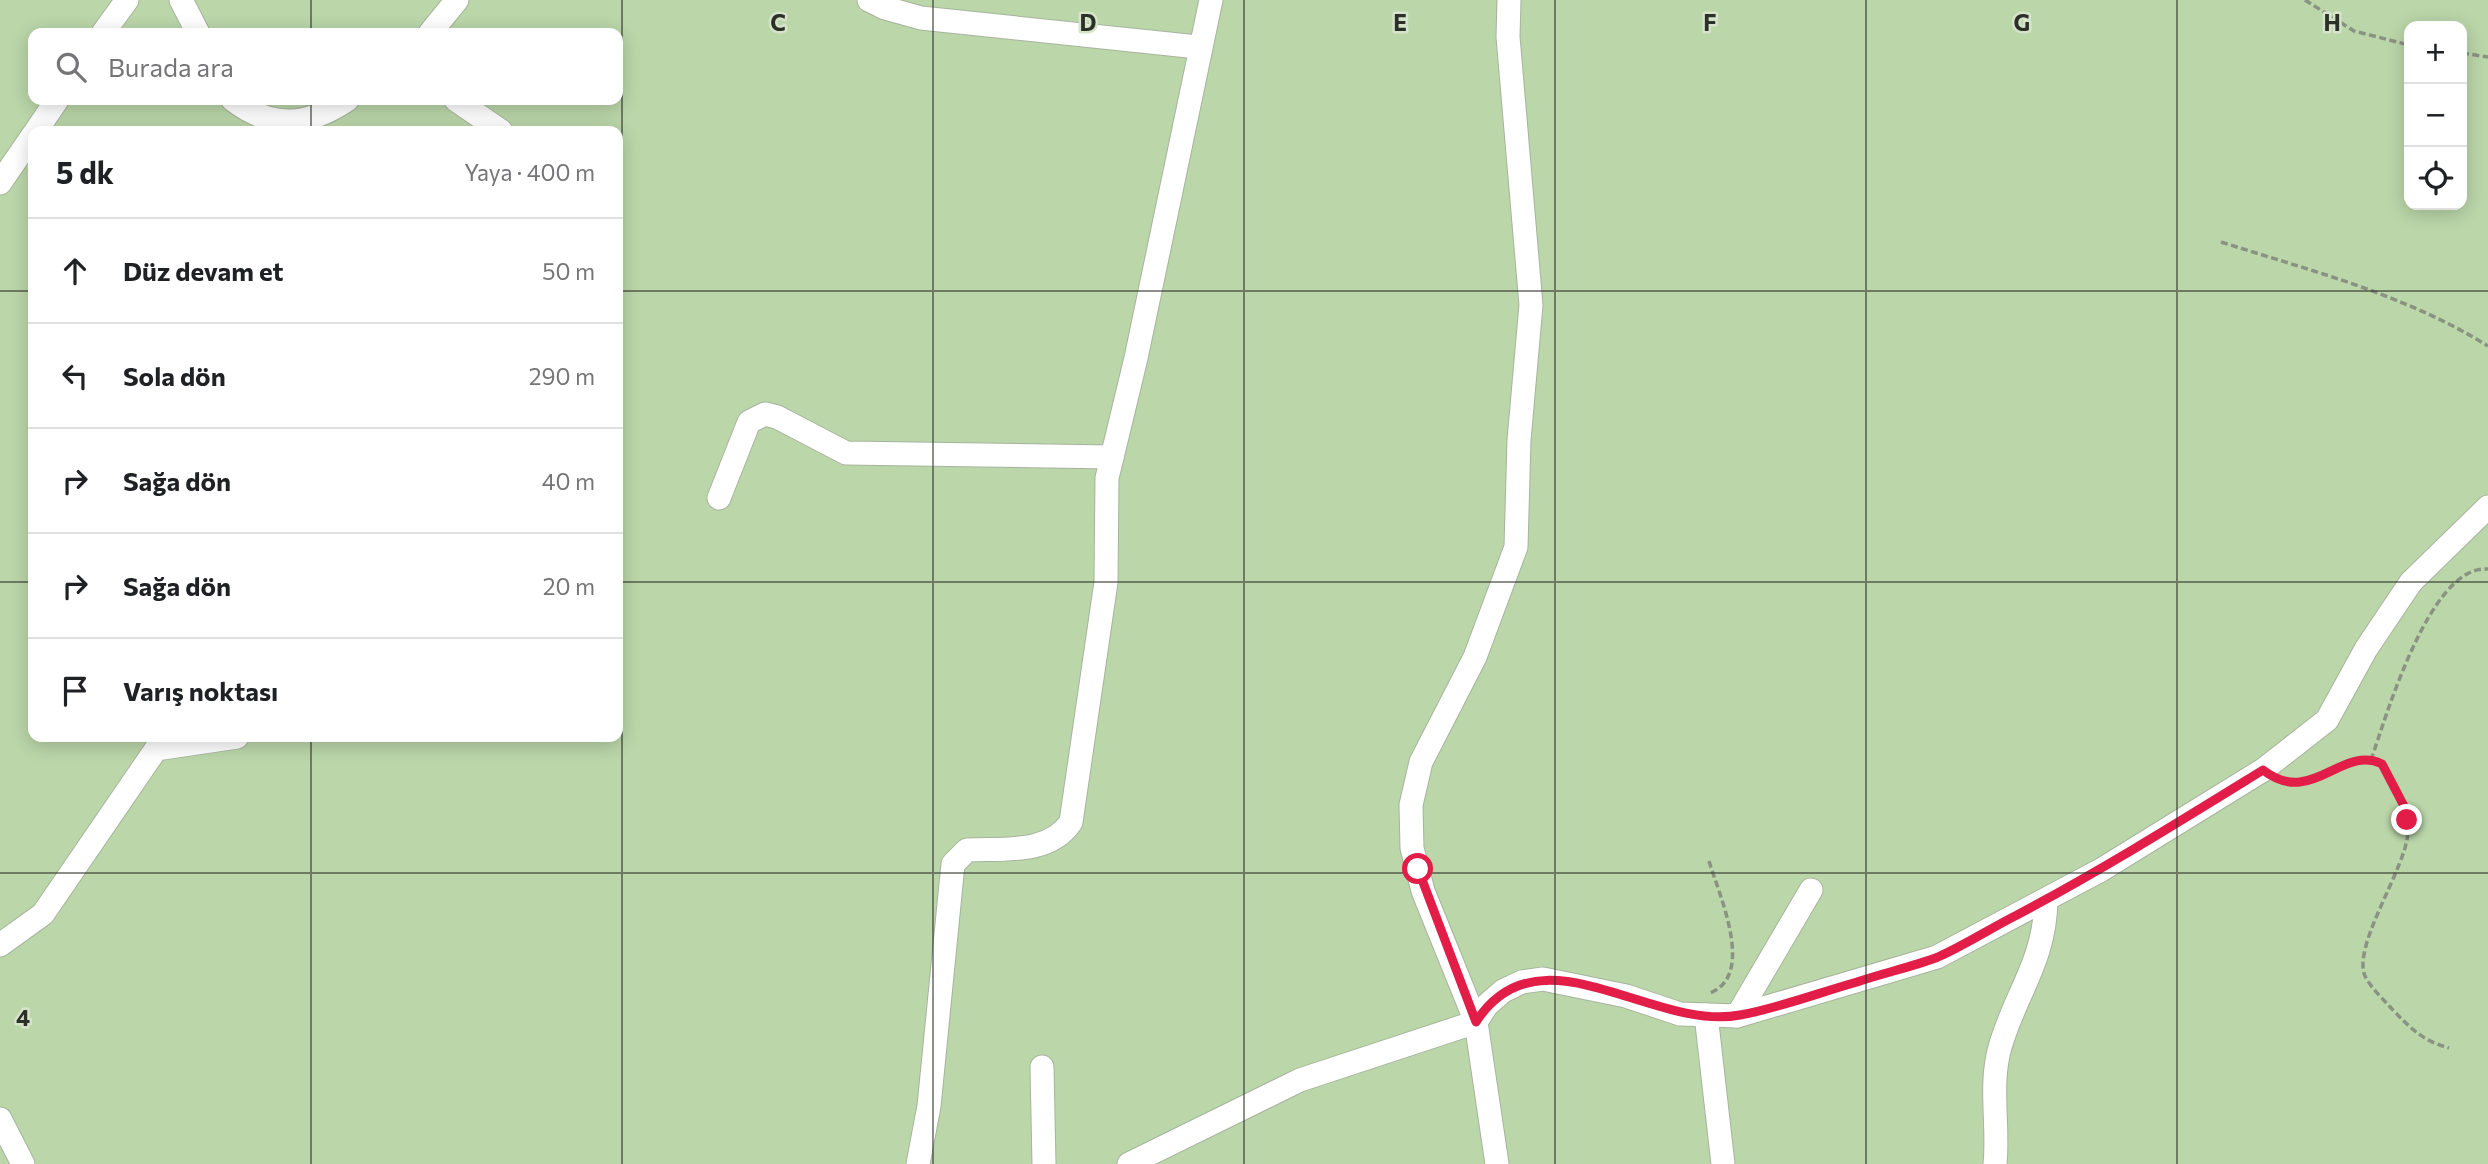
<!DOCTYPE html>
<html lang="tr">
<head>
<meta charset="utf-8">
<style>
  body { margin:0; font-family:Commissioner,sans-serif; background:#f6f6f6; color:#202124 }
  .controls { position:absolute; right:21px; top:21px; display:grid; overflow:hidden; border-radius:14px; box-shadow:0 4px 18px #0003 }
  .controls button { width:63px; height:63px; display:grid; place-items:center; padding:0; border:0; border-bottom:2px solid #e0e0e0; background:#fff; color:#202124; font:35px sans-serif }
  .stop { position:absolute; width:21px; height:21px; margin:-16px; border:5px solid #e11d48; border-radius:50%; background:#fff }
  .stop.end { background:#e11d48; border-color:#fff; box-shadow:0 2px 7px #0008 }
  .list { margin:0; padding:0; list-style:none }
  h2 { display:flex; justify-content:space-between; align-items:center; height:91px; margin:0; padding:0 28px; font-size:30px }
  h2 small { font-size:23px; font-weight:400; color:#757577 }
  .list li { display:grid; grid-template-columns:46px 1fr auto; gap:21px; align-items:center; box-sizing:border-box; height:105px; padding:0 28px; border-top:2px solid #e0e0e0 }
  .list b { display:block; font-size:26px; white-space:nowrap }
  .list em { font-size:23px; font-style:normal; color:#757577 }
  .icon { flex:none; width:38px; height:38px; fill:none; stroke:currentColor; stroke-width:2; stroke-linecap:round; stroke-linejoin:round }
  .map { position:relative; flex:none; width:2488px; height:1164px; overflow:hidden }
  .search { position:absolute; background:#fff; box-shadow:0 4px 18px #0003; left:28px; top:28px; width:595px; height:77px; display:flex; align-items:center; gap:18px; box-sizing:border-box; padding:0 24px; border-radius:14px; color:#757577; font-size:26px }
  .panel { position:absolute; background:#fff; box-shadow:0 4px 18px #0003; left:28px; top:126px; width:595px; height:616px; border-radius:14px }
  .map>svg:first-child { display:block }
</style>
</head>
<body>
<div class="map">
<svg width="2488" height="1164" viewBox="0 0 2488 1164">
  <rect width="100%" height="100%" fill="#d6e4cc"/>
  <path fill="#bbd6a9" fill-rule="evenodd" d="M0,0h2488v1164h-2488zM2409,26h53v179h-53zM33,33h585v67h-585zM33,131h585v606h-585z"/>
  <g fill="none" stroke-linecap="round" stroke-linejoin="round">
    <defs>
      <g id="minor">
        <polyline points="181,0 198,33"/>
        <polyline points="869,0 885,8 921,18 1198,47"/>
        <polyline points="103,33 127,0"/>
        <polyline points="430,33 457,0"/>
        <path d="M233,100c39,30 75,26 114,0"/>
        <polyline points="456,100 501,131"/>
        <polyline points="36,131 57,100"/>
        <polyline points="0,183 33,135"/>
        <polyline points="719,498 749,422 765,414 777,417 846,453 1112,457"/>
        <polyline points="0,945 43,914 156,749 237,737"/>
        <polyline points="1706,1015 1723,1164"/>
        <polyline points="1737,1016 1811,890"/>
        <polyline points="1042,1067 1044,1164"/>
        <polyline points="0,1119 23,1164"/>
        <path d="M918,1164l11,-58 24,-242 14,-14c36,-2 82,5 104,-28l35,-240 1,-104 29,-120 75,-358"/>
        <polyline points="1129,1164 1300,1080 1476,1022 1487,1005 1503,991 1522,982 1543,979 1626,996 1680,1014 1737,1016 1937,957 2101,870 2263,770 2327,720 2366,649 2411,582 2488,507"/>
        <polyline points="1497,1164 1476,1022 1423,891 1412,848 1411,805 1421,762 1475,657 1516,547 1519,440 1531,305 1508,37 1509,0"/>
        <path d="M1995,1164c4,-39 -6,-78 5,-117 16,-55 45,-86 46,-147"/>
      </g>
    </defs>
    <use href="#minor" stroke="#a6b49d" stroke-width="25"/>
    <g stroke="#899382" stroke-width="3.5" stroke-dasharray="7 3.5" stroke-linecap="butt">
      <polyline points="2305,0 2354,31 2409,45"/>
      <polyline points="2462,53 2488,57"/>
      <path d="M2221,242c91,29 185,53 267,104"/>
      <path d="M2371,760c15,-43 59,-196 117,-191"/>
      <path d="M2283,781c34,9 67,-33 99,-17 11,22 28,43 26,69 -3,37 -56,113 -43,143 6,12 18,23 27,33 18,19 31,32 57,39"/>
      <path d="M1709,861c10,34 47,114 1,132"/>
    </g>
    <use href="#minor" stroke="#fff" stroke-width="23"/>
  </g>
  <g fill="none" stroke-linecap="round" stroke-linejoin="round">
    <path stroke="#e11d48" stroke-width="9" d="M1418,869l58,153c63,-98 176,10 264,-7 39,-7 78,-22 117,-33 26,-9 55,-15 81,-25 27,-12 53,-29 79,-42 85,-45 165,-95 246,-145 49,38 78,-26 119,-6l23,44 2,12"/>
  </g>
  <path fill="none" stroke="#2c3128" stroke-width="2" stroke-opacity="0.55" d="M311,0v33M622,0v1164M933,0v1164M1244,0v1164M1555,0v1164M1866,0v1164M2177,0v1164M311,100v31M0,291h33M618,291h1870M0,582h33M618,582h1870M311,737v427M0,873h2488"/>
  <g font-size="23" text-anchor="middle" font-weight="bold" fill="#2c3128" stroke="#d6e4cc" stroke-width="5" stroke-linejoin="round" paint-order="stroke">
    <text x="778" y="31">C</text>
    <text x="1088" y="31">D</text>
    <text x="1400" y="31">E</text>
    <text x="1710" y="31">F</text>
    <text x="2022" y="31">G</text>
    <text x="2332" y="31">H</text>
    <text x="23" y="1026">4</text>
  </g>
</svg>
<div class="controls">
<button>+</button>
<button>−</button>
<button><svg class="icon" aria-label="locate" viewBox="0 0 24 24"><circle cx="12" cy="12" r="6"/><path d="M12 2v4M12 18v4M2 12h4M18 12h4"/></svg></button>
</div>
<div class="stop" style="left:1418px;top:869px"></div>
<div class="stop end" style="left:2407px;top:820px"></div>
<div class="search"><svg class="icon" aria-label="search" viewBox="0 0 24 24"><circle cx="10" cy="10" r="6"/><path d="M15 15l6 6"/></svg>Burada ara</div>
<section class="panel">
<h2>5 dk<small>Yaya · 400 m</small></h2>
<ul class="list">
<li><svg class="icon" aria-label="ahead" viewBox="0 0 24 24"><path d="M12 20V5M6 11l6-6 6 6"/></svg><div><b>Düz devam et</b></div><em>50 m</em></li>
<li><svg class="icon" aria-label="left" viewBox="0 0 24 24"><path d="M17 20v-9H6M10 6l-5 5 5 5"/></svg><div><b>Sola dön</b></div><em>290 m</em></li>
<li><svg class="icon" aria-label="right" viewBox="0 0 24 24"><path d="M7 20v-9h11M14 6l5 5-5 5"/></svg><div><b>Sağa dön</b></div><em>40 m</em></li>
<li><svg class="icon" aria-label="right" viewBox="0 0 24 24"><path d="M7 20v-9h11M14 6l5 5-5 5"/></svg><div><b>Sağa dön</b></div><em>20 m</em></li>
<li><svg class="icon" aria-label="arrive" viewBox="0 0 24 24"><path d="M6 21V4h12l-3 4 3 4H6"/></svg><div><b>Varış noktası</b></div></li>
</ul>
</section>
</div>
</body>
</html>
